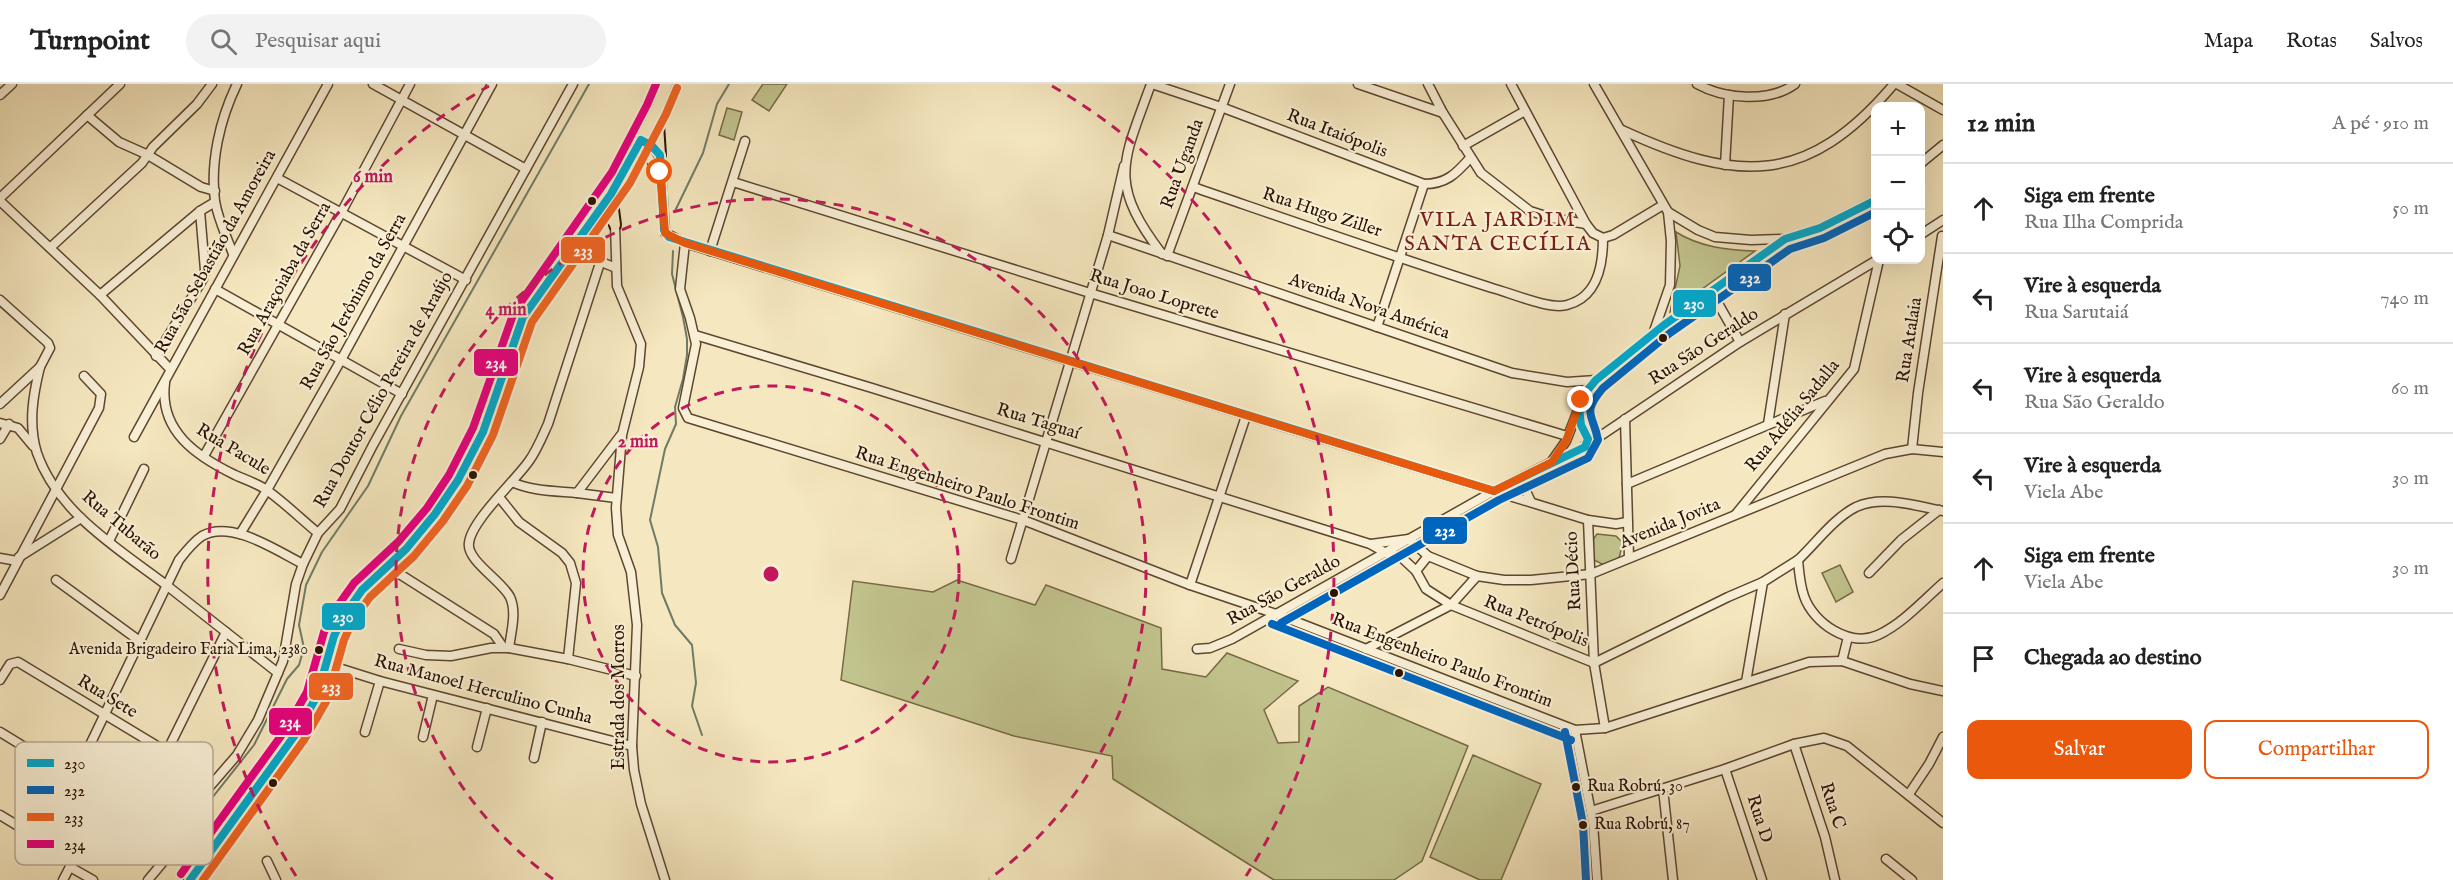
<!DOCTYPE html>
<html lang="pt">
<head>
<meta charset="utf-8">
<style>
  body { margin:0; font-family:"IM FELL English",serif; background:#f2f2f2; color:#222 }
  .controls { position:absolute; right:18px; top:18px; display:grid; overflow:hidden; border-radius:12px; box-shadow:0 6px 24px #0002 }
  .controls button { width:54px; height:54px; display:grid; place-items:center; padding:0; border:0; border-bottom:2px solid #e0e0e0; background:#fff; color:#222; font:30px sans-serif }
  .stop { position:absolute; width:18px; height:18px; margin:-14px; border:4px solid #ea580c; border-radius:50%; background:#fff }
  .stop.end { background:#ea580c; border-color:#fff; box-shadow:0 2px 6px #0008 }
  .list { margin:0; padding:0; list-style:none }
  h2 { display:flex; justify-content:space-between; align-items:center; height:78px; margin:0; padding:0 24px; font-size:26px }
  h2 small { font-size:20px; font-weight:400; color:#767676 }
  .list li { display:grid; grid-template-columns:39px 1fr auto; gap:18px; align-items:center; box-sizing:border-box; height:90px; padding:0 24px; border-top:2px solid #e0e0e0 }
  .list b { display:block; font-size:22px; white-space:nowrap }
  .list p { margin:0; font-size:20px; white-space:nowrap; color:#767676 }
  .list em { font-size:20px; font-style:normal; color:#767676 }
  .actions { display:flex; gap:12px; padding:18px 24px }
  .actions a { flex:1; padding:14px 0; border:2px solid #ea580c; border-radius:12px; text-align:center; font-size:21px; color:#ea580c }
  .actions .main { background:#ea580c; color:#fff }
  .icon { flex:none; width:33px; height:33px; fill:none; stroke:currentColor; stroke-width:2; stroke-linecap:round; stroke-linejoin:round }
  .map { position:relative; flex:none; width:1943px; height:796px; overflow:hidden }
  header { display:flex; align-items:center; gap:36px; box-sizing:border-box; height:84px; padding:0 30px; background:#fff; border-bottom:2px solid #e0e0e0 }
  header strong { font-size:28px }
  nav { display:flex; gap:33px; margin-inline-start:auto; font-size:21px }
  .search { width:420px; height:54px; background:#f2f2f2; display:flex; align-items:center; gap:15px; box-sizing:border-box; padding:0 21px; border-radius:33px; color:#767676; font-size:22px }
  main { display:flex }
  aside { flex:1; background:#fff }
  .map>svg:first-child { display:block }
</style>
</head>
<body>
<header>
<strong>Turnpoint</strong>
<div class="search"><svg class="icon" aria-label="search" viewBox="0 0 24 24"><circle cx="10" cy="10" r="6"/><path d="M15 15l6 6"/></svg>Pesquisar aqui</div>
<nav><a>Mapa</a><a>Rotas</a><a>Salvos</a></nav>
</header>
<main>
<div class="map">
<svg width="1943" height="796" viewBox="0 0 1943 796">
  <rect width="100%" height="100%" fill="#f5e7bf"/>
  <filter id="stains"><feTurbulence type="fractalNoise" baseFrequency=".00333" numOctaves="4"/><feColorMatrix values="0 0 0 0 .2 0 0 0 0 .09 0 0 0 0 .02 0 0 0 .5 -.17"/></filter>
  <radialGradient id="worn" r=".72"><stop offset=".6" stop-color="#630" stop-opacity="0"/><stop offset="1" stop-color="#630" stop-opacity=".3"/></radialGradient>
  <g fill="#c2c48e" stroke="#766a47" stroke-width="1.5">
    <polygon points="763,0 787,0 769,27 752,16"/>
    <polygon points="727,24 742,28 734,56 719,51"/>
    <path d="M1676,148c24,15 50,18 79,19l-85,61 10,-46z"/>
    <polygon points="1597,450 1616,452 1623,459 1619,474 1604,481 1594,476 1592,457"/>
    <polygon points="1840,481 1853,508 1836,518 1822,489"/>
    <polygon points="957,496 1035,521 1046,501 1161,544 1162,585 1206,593 1227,569 1298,597 1264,626 1278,659 1299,658 1299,622 1328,603 1468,662 1422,777 1394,796 1274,796 1113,695 1112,672 1014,652 841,596 853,497 933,508"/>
    <polygon points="1473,671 1541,700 1501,796 1480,796 1430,773"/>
  </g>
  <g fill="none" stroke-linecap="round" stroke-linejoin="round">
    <g stroke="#6f7b67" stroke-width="2">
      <polyline points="675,127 703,69 717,20 729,0"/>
      <polyline points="673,167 672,190 683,233 687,255 687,271 683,295 675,323 676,340 665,365 650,436 658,463 662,509 675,541 692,561 696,599 692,622 702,651"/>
      <polyline points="189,743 254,661 287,595 299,581 304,564 299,541 306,501 322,468 368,402 401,332 589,0"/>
    </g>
    <defs>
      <g id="minor">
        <polyline points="373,0 526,85"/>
        <path d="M1151,0c-28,78 -44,98 11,170"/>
        <path d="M1152,0l69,23 203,77c22,0 32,-10 46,-26"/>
        <polyline points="1358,0 1443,29"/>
        <polyline points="1428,0 1443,29 1481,89 1530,127 1552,134 1586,140"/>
        <polyline points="1594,0 1668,128 1698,146 1715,153 1751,156 1783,155"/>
        <path d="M1697,0c27,15 72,19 98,0"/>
        <polyline points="1897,0 1943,26"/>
        <polyline points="0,11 12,0"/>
        <polyline points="87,31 119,58 148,71 201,103 215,107"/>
        <path d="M1622,46c115,53 185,57 272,-46"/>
        <polyline points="641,56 652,62 660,71 665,149 685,159 1588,436 1616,440 1627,438"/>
        <polyline points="1463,62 1525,27"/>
        <polyline points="636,67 648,73 660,88"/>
        <polyline points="1920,80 1943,61"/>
        <polyline points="1725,81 1729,11"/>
        <polyline points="277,94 466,196"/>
        <polyline points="733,98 1090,209 1567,352"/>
        <path d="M1193,103c99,34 199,69 299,101 19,5 58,22 75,17 31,-8 36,-40 36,-67l-10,-5 -7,-9 -75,-140"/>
        <polyline points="0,114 120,0"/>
        <polyline points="0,117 100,211 170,285"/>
        <polyline points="600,124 615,141 617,202 641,260 639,283 622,351 616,424 618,451 631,488 637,541 632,662 634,686 641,720 665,796"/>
        <polyline points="1108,151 1512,289 1567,298 1596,296"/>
        <polyline points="1920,151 1943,136"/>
        <polyline points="1603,154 1613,151 1663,121"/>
        <polyline points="575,159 594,175 616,184"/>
        <polyline points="685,159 680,205 690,234 696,260 683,324 688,334 1023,436 1190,501 1276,530 1575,646 1605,644 1809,578 1842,577 1910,600 1943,607"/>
        <polyline points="51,163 142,79 153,63 197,20 212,0"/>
        <polyline points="710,167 745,57"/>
        <path d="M233,170c-6,-17 -15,-34 -18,-53 -5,-39 5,-82 22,-117"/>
        <polyline points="1167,172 1230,0"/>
        <polyline points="215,205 402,310"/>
        <polyline points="1711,207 1740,258"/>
        <polyline points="100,211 200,127 215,118"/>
        <polyline points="0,216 48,259 50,264 40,283 0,320"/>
        <polyline points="1377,243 1424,100"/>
        <polyline points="1653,250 1670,201 1671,157 1668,128"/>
        <polyline points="695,251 872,304 1370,460 1386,469 1400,472 1416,487"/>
        <polyline points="156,272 203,195 205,186 200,127"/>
        <path d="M40,283c-7,28 -12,57 -3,86 21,61 85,98 133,135 36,28 72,57 108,85"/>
        <path d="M165,299c-6,48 31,73 70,92 11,5 24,9 33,16 18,13 34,29 50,42"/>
        <polyline points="1625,335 1629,473"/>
        <polyline points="0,339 18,344 33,362"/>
        <polyline points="1768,340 1785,230"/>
        <polyline points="134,353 328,0"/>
        <polyline points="0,355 9,340"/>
        <polyline points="1587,361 1740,258 1877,176"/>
        <polyline points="1912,365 1918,309 1942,152"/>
        <polyline points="204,372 341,129 410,0"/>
        <polyline points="1552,377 1566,357 1582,316 1590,303 1653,250 1785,155 1820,144 1876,116"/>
        <polyline points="1527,391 1525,405 1531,418"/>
        <path d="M512,398c19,9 44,9 65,11l44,-58"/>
        <polyline points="1627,400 1825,317"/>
        <polyline points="577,409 616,414"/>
        <polyline points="499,413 519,438 562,469 570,479 576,499 568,575"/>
        <path d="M1943,427c-27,-5 -60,-16 -87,-4 -22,11 -40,36 -58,53 1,12 2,25 6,36 9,27 46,52 74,39 24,-11 45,-34 65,-52"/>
        <polyline points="1736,430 1854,285 1879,176"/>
        <polyline points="1588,436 1594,579 1605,644"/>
        <polyline points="240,450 267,406 341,276 492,0"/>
        <polyline points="109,457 144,385"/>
        <polyline points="1371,460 1409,455 1428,472 1477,492 1504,496 1531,496 1591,490 1885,370 1912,365 1943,368"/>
        <polyline points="1428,472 1416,487 1426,505 1451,521 1594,579 1728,513 1763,498 1798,476"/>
        <polyline points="19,473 81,434"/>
        <polyline points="0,474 17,477"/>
        <polyline points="1011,475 1108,151 1124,82"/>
        <polyline points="387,482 494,550 503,563"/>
        <polyline points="1869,489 1901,456 1939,426"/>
        <polyline points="56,496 141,558"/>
        <polyline points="1190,501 1246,332"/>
        <polyline points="0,511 99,324 101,310 84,292"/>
        <path d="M509,564c2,-16 8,-36 1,-51 -8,-16 -44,-37 -41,-54 2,-22 46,-62 60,-82 8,-11 13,-24 19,-37l52,-161"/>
        <polyline points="399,565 426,571 451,572 491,564 509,564 568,575 636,592"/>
        <polyline points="1197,565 1210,564 1232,555 1494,407 1552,378 1583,365 1588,355 1581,341 1579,324"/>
        <polyline points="1366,565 1451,521 1477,492"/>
        <polyline points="1842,577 1848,553"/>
        <polyline points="326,580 380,597 632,662"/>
        <polyline points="0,596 10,580 18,578 167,668"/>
        <polyline points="1746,598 1763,498"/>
        <polyline points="1575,646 1593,739 1597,796"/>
        <polyline points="0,648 183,760 197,760 227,734 239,727"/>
        <polyline points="365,648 380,597"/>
        <polyline points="423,653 433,611"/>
        <polyline points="1794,660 1825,753 1835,796"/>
        <polyline points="477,663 487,624"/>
        <polyline points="534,674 542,638"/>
        <polyline points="1725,685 1762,796"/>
        <path d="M74,694l105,-218c7,-9 14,-18 23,-24 29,-17 75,15 101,28"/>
        <polyline points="1663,705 1673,796"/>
        <polyline points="1909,710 1929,680 1943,653"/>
        <polyline points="1591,727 1725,685 1794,660 1824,654 1847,662 1943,739"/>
        <polyline points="0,731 74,776"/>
        <polyline points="135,732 226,548"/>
        <polyline points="167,752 237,671 258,636 283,577 296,500 303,480 318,449 340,425 373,361 573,0"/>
        <polyline points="1886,775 1912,796"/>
        <polyline points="267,777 276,796"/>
        <polyline points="70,783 93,796"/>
        <polyline points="63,796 106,714"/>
        <polyline points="148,796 179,759"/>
      </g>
      <g id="major">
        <polyline points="657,25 660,71"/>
        <polyline points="611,110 615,141"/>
        <polyline points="190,796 295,651 317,612 334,552 343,533 362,506 406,465 435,430 458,396 483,348 523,233 621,93 657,25 667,0"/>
      </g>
    </defs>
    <use href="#minor" stroke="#5d4630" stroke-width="11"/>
    <use href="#major" stroke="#2a1100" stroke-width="14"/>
    <use href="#minor" stroke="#f8efd5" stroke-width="8"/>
    <use href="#major" stroke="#f5e7bf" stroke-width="10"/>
    <defs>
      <g id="bus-1">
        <polyline points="1494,407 1585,363 1588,355 1581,341 1579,324 1585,309 1596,296 1664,241 1785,155 1820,144 1876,116"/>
        <polyline points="190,796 295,651 317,612 334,552 343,533 362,506 406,465 435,430 458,396 483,348 523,233 611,110 641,56 652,62 660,71 664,146 669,153 1494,407"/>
      </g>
      <g id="bus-2">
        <path d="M1281,539l218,-123 89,-42 10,-18c-5,-27 -17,-26 5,-52l67,-55 120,-84 34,-11 52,-26"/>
        <polyline points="1272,540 1571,656"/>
        <polyline points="1565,648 1583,740 1586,796"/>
      </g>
      <polyline id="bus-3" points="203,796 304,656 327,616 344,556 352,538 370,513 414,472 443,437 467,402 493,351 532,238 630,99 666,30 677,4"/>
      <polyline id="bus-4" points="181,790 286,645 307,608 324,548 334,527 354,499 398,458 427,424 449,391 473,344 514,228 612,88 647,21 656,0"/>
    </defs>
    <use href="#bus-1" stroke="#f8efd5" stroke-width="12"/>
    <use href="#bus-2" stroke="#f8efd5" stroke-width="12"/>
    <use href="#bus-3" stroke="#f8efd5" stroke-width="12"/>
    <use href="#bus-4" stroke="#f8efd5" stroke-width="12"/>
    <use href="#bus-1" stroke="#00a9ce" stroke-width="8"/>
    <use href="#bus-2" stroke="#0065bd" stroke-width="8"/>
    <use href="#bus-3" stroke="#f26522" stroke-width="8"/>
    <use href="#bus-4" stroke="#e5007d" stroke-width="8"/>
  </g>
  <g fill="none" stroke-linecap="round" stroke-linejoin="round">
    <polyline stroke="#ea580c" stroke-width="8" points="660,88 665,149 685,159 1494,407 1552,378 1566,357 1581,316"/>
  </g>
  <g fill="none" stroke="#c2185b" stroke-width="3" stroke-dasharray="10 8">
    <circle cx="771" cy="490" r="188"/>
    <path d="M553 795A375 375 0 1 1 989 795"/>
    <path d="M296 792A563 563 0 0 1 489 2M1052 2A563 563 0 0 1 1246 792"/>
  </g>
  <g fill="#2a1100" stroke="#f8efd5" stroke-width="2">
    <circle cx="592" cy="117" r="5"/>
    <circle cx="1663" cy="254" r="5"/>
    <circle cx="473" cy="391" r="5"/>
    <circle cx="1334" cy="509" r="5"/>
    <circle cx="319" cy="566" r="5"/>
    <circle cx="1399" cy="589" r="5"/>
    <circle cx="273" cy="699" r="5"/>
    <circle cx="1576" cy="703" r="5"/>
    <circle cx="1583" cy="741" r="5"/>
  </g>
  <g text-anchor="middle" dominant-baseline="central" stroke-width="4.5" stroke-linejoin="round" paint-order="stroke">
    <g font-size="16" fill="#2a1100" stroke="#f8efd5" text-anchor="start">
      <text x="308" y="566" text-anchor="end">Avenida Brigadeiro Faria Lima, 2380</text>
      <text x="1587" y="703">Rua Robrú, 30</text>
      <text x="1594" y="741">Rua Robrú, 87</text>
    </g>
    <g font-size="18" fill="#2a1100" stroke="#f8efd5">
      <text transform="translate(1337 50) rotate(21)">Rua Itaiópolis</text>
      <text transform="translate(1183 80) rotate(-70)">Rua Uganda</text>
      <text transform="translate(1322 129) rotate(18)">Rua Hugo Ziller</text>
      <text transform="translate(216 168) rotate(-61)">Rua São Sebastião da Amoreira</text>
      <text transform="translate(285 195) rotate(-61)">Rua Araçoiaba da Serra</text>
      <text transform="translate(1154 211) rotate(17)">Rua Joao Loprete</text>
      <text transform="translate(354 218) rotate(-61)">Rua São Jerônimo da Serra</text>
      <text transform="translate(1369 223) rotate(19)">Avenida Nova América</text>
      <text transform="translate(1910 256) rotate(-81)">Rua Atalaia</text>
      <text transform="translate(1704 263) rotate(-33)">Rua São Geraldo</text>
      <text transform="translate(384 306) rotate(-61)">Rua Doutor Célio Pereira de Araújo</text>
      <text transform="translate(1793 332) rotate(-51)">Rua Adélia Sadalla</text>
      <text transform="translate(1038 338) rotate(17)">Rua Taguaí</text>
      <text transform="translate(233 366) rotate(31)">Rua Pacule</text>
      <text transform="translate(967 405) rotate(18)">Rua Engenheiro Paulo Frontim</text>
      <text transform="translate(1670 440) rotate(-22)">Avenida Jovita</text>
      <text transform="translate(121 442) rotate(40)">Rua Tubarão</text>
      <text transform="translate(1574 487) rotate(-93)">Rua Décio</text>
      <text transform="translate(1284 507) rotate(-29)">Rua São Geraldo</text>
      <text transform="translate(1536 538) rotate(22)">Rua Petrópolis</text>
      <text transform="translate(1442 577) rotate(21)">Rua Engenheiro Paulo Frontim</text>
      <text transform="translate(483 606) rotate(15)">Rua Manoel Herculino Cunha</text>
      <text transform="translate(107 613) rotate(31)">Rua Sete</text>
      <text transform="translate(619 613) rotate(-90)">Estrada dos Morros</text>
      <text transform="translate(1832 722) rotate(72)">Rua C</text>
      <text transform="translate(1759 735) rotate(72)">Rua D</text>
    </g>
    <g font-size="21" letter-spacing="1.5" fill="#7a1f14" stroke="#f8efd5">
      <text x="1498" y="136">VILA JARDIM<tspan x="1498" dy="24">SANTA CECÍLIA</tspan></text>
    </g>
  </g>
  <rect x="15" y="658" width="198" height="123" rx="9" fill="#f8efd5" stroke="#baac95" stroke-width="1.5"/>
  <rect x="27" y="675" width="27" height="8" fill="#00a9ce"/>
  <rect x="27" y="702" width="27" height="8" fill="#0065bd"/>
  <rect x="27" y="729" width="27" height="8" fill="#f26522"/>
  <rect x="27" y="756" width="27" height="8" fill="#e5007d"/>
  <g font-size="16" fill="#2a1100">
    <text x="64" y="685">230</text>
    <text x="64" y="712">232</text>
    <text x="64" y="739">233</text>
    <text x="64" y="766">234</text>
  </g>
  <circle cx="771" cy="490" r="9" fill="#c2185b" stroke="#f8efd5" stroke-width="3"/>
  <g font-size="18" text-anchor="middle" font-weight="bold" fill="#c2185b" stroke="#f8efd5" stroke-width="4.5" stroke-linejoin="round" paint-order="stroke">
    <text x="373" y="98">6 min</text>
    <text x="506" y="231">4 min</text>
    <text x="638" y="363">2 min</text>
  </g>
  <g stroke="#f8efd5" stroke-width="2">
    <rect x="560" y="152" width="46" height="28" rx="6" fill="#f26522"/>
    <rect x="1727" y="179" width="45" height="29" rx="6" fill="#0065bd"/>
    <rect x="1672" y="205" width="45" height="29" rx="6" fill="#00a9ce"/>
    <rect x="473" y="264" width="46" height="29" rx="6" fill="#e5007d"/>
    <rect x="1422" y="432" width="46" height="29" rx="6" fill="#0065bd"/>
    <rect x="321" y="518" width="45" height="29" rx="6" fill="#00a9ce"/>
    <rect x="308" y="588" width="46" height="29" rx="6" fill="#f26522"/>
    <rect x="268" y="623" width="45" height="29" rx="6" fill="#e5007d"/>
  </g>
  <g font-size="16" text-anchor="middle" font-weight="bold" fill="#fff">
    <text x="583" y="172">233</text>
    <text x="1750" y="199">232</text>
    <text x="1694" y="225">230</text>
    <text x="496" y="284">234</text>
    <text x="1445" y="452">232</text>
    <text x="343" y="538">230</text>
    <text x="331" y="608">233</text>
    <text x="290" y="643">234</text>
  </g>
  <rect width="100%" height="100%" filter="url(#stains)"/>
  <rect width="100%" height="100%" fill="url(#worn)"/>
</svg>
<div class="controls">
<button>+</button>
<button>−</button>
<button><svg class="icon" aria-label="locate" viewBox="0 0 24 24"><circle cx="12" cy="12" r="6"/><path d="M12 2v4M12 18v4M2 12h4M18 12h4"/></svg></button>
</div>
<div class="stop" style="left:660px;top:88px"></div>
<div class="stop end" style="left:1581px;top:316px"></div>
</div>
<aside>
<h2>12 min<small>A pé · 910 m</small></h2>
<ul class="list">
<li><svg class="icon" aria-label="ahead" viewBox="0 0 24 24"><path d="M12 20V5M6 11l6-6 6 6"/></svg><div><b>Siga em frente</b><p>Rua Ilha Comprida</p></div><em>50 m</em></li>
<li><svg class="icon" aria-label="left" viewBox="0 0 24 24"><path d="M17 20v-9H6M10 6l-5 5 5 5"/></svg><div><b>Vire à esquerda</b><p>Rua Sarutaiá</p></div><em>740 m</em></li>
<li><svg class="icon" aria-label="left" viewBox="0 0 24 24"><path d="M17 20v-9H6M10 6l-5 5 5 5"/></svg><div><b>Vire à esquerda</b><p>Rua São Geraldo</p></div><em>60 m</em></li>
<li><svg class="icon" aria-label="left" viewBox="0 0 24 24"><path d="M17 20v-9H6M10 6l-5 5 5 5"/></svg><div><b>Vire à esquerda</b><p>Viela Abe</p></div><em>30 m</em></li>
<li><svg class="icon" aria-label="ahead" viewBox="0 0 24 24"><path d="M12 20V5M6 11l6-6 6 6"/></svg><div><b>Siga em frente</b><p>Viela Abe</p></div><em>30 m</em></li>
<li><svg class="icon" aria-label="arrive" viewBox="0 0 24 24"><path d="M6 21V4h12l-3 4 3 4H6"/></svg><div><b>Chegada ao destino</b></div></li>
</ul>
<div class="actions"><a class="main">Salvar</a><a>Compartilhar</a></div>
</aside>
</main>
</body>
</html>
